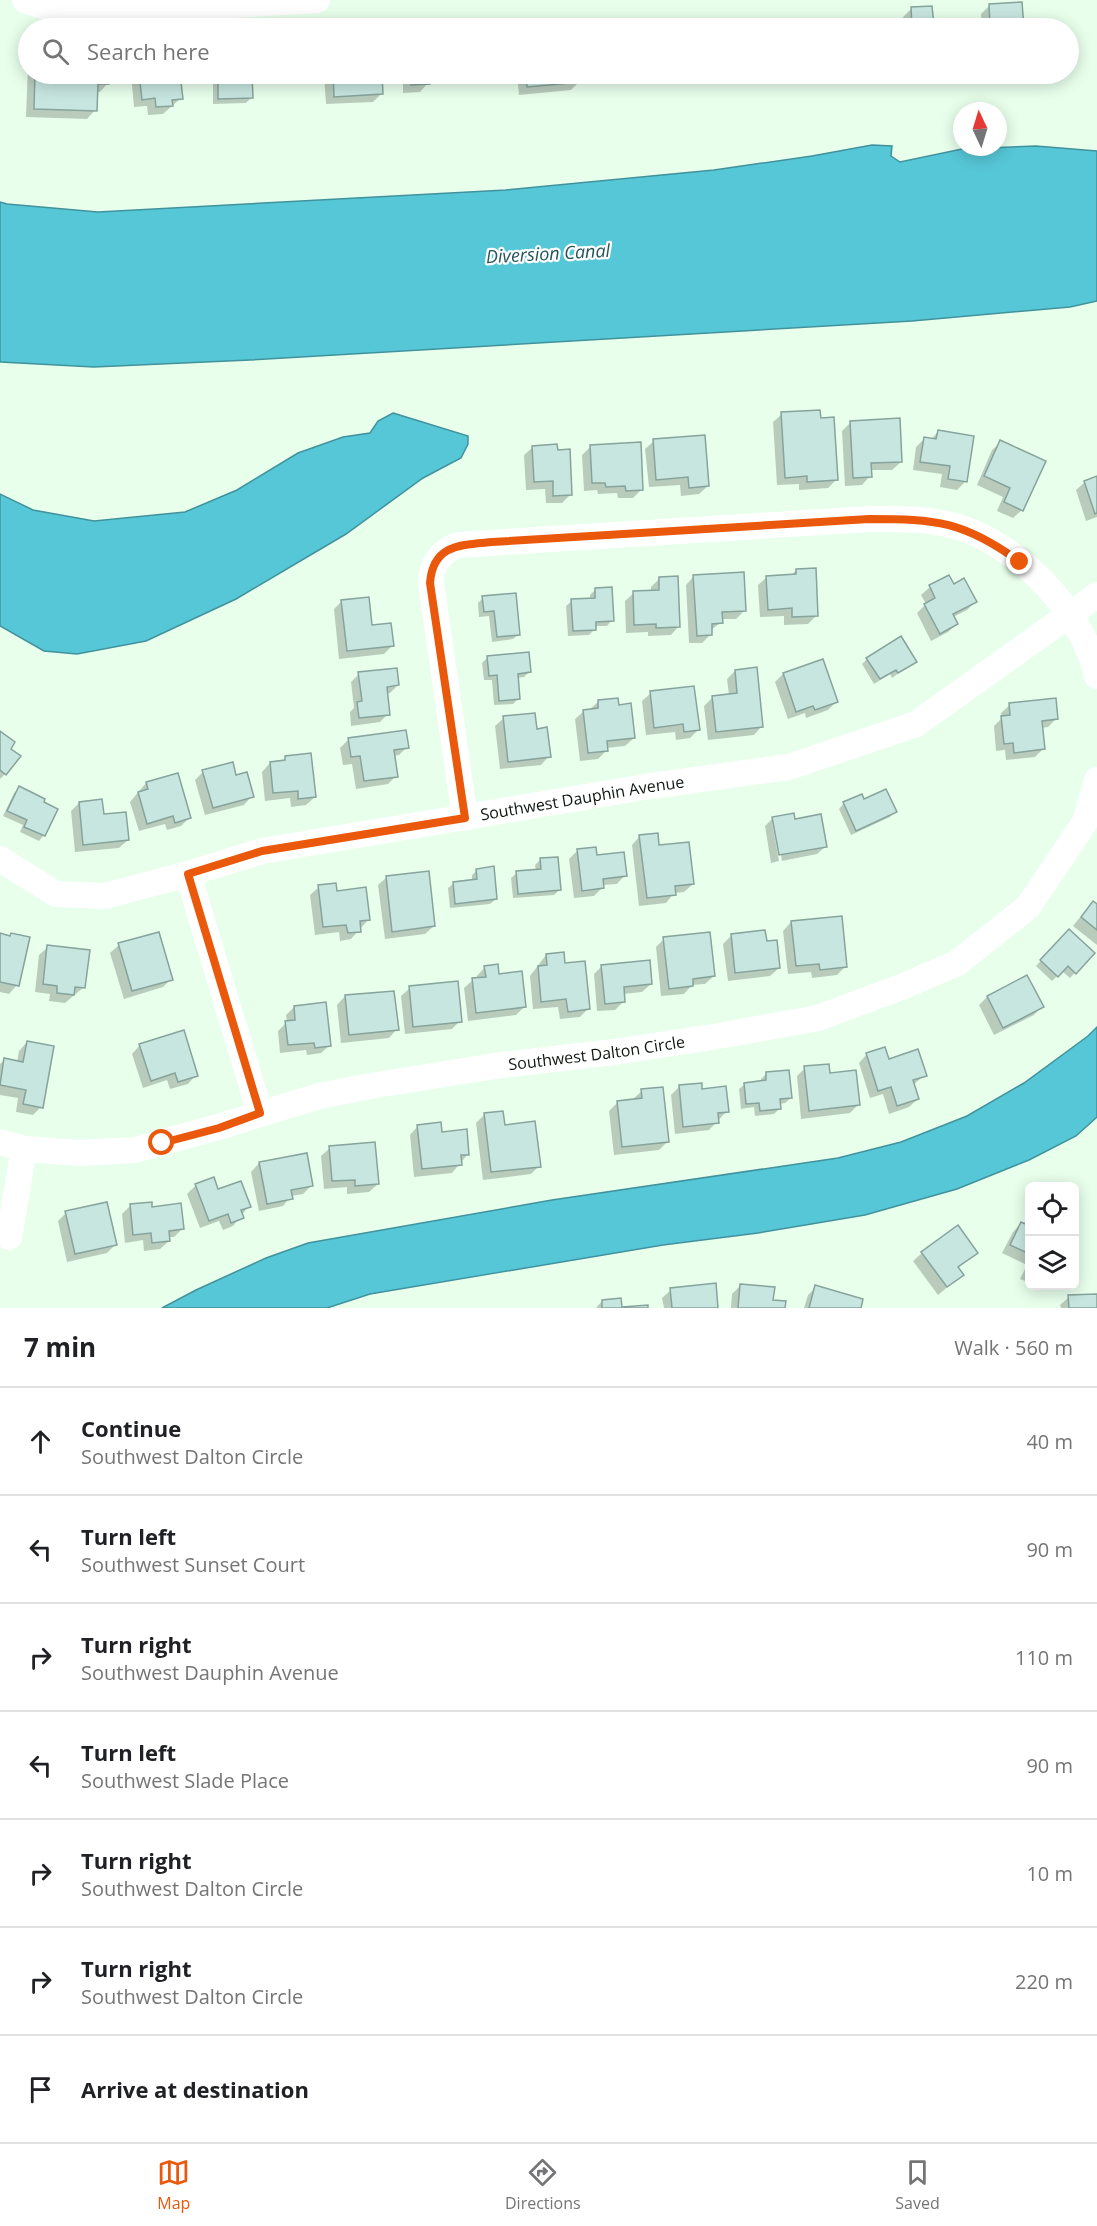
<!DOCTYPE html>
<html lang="en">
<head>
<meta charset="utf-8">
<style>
  body { margin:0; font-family:"Open Sans",sans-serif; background:#f6f6f6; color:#202124 }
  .controls { position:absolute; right:18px; bottom:18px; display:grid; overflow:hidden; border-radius:9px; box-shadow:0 3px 15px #0003 }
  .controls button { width:54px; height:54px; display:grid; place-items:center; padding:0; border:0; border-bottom:2px solid #e0e0e0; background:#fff; color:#202124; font:30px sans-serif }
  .compass { position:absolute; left:953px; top:102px; width:54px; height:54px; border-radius:50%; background:#fff; box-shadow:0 3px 15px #0003; rotate:356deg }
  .stop { position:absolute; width:18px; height:18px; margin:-14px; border:4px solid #ea580c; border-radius:50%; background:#fff }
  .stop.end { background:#ea580c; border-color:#fff; box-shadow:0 2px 6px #0008 }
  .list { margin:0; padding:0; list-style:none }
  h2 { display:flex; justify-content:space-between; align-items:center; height:78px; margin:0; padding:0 24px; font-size:26px }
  h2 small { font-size:20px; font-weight:400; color:#757577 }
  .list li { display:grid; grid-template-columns:39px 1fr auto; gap:18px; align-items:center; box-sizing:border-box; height:108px; padding:0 24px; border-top:2px solid #e0e0e0 }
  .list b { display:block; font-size:22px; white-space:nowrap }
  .list p { margin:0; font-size:20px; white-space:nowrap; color:#757577 }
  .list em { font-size:20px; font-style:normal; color:#757577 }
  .icon { flex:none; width:33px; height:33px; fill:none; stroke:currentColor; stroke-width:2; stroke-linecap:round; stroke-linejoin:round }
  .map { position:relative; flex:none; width:1097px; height:1308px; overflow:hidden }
  .search { position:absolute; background:#fff; box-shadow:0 3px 15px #0003; left:18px; right:18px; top:18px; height:66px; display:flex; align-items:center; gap:15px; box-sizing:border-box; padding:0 21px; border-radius:33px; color:#757577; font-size:22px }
  .sheet { height:834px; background:#fff }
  nav { display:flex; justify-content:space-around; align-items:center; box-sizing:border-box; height:84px; border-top:2px solid #e0e0e0; background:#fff; font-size:16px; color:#757577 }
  nav a { display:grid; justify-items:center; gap:3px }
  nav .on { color:#ea580c }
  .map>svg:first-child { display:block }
</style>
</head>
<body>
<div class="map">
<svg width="1097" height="1308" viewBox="0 0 1097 1308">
  <rect width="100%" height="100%" fill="#e8ffec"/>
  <g fill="#56c7d7" stroke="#41929c" stroke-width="1.5">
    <polygon points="872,145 892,146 891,156 900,162 962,149 1036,146 1097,151 1097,301 1070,307 912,321 250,360 94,367 0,362 0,202 7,204 98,212 506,190 714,170 812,156"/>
    <polygon points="393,413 468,436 468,444 461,458 423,478 346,534 236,599 146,641 77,654 44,651 0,626 0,494 33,510 94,521 185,512 237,490 298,453 343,437 370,433 378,421"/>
    <polygon points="1097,1027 1097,1117 1076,1136 1029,1160 957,1189 865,1215 758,1233 663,1245 370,1294 327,1308 162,1308 196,1290 266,1258 308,1243 552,1200 838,1158 901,1142 967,1116 1024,1083 1088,1036"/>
  </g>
  <g fill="#0003">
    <polygon points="1021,4 1022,28 982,28 981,14 989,6"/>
    <polygon points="911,9 932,26 963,25 963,28 904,28 903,17"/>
    <polygon points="28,65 28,74 108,74 108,83 100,92 96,92 95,110 87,119 26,117"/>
    <polygon points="131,74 179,74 181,98 163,114 148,115 147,106 134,107"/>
    <polygon points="216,74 251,74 251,98 246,103 213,104 213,77"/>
    <polygon points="324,74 380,74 382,93 373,102 326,104"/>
    <polygon points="388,74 447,74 438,82 428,83 420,92 403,93 403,84 389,84"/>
    <polygon points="464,74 494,74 489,78 465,79"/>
    <polygon points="517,74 579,74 579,82 571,90 519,95"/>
    <polygon points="649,74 698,74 695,76 649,79"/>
    <polygon points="715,74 755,74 752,77 716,79"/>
    <polygon points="782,414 837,479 828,488 799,490 799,484 777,485 773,422"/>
    <polygon points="850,423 901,462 892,470 870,470 870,476 862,485 845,486 842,431"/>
    <polygon points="938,432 966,481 957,490 940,487 942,474 913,470 916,447 925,438 931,439"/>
    <polygon points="654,441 708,486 699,494 681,496 680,485 649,487 645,449"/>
    <polygon points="1001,442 1022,510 1013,518 997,511 1003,497 977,485 992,450"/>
    <polygon points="591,446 642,489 633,498 618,498 617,493 598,494 597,490 584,491 582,455"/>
    <polygon points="533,447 571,494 562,503 546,503 545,489 526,490 524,455"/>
    <polygon points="1097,478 1097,517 1086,521 1076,490 1085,482"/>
    <polygon points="796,570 817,615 808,624 784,625 784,616 760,617 758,585 767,577 791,576"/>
    <polygon points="694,576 745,610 736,619 721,619 721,622 710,631 711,634 702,643 689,643 686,585"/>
    <polygon points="949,577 953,586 975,602 967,610 953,617 957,624 948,632 931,641 917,613 926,604 921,595 930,587"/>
    <polygon points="659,579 679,626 671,635 648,636 648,632 626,633 625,601 634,593 651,592 651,587"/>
    <polygon points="595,590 612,620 607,626 594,626 594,630 589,635 568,636 566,606 572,601 590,600 590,595"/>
    <polygon points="483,598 519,634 513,639 492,642 489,616 479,617 478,603"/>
    <polygon points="342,601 392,646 384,654 339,659 334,609"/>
    <polygon points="488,657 529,672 524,677 517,678 519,698 513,704 494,705 492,680 484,680 482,663"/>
    <polygon points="867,659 915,661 892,678 890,674 874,684 862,664"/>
    <polygon points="735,671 762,726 754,735 708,740 704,706 713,697 729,695 727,679"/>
    <polygon points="359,674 398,685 390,693 386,694 388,714 380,722 351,726 350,712 354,708 351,682"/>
    <polygon points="783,674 836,702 828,710 806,718 805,713 788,719 775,682"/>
    <polygon points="651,693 698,730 690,738 676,740 675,732 646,735 642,701"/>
    <polygon points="598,702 634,738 625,746 606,748 606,751 598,759 580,761 575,719 584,711 589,710"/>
    <polygon points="1010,705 1056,719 1048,727 1041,728 1043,749 1035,757 1006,760 1005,750 996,751 994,726 1002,718 1001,713"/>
    <polygon points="504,718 549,756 541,765 500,769 495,726"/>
    <polygon points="0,733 9,749 5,774 0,779"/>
    <polygon points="348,740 407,747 399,755 393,756 396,776 388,784 356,789 352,764 343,765 340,748"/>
    <polygon points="286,757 315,797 306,805 291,807 290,798 265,801 262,772 270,763 281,762"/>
    <polygon points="203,772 235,776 252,796 244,805 205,815 195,780"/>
    <polygon points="146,783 189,818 181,826 167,830 165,824 139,831 130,802"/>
    <polygon points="19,788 44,835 39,841 20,832 23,825 3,816 14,793"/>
    <polygon points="79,803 102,816 128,840 119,848 75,852 71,811"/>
    <polygon points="844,803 895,812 890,817 851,835 839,809"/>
    <polygon points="773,818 794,820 826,846 817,854 782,861 775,822 772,822 779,861 771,863 765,826"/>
    <polygon points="640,836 658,847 693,884 684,892 674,893 666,903 639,906 632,845"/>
    <polygon points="577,851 596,857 625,875 617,884 602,885 602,888 594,896 574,898 569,859"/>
    <polygon points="540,860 559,890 554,895 513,898 511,878 517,873 536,871 535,865"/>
    <polygon points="477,870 496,899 490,904 450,908 448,888 454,883 472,881 472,875"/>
    <polygon points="387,877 434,926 425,934 385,939 378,885"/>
    <polygon points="319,887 335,892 368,920 351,939 340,941 339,932 315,935 310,895"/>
    <polygon points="1097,906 1097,945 1073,926 1085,911"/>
    <polygon points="791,922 845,967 837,975 812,978 811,972 788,974 783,931"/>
    <polygon points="1069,931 1093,953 1070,978 1062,971 1052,981 1036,966"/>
    <polygon points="0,934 28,939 17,985 9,994 0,992"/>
    <polygon points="732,935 765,943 779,968 770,976 728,981 723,944"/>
    <polygon points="664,939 714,976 705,984 692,985 684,994 661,996 656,947"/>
    <polygon points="119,945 171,979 163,987 124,999 110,953"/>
    <polygon points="48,947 84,987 65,1003 49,1001 50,994 35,992 39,955"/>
    <polygon points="546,955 564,964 588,1009 580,1017 560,1019 558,1007 533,1009 530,976"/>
    <polygon points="602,966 651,984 642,992 623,994 624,1001 615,1010 597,1011 594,974"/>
    <polygon points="485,967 498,975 524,1007 516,1015 468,1021 464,988 473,980 477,979 477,976"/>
    <polygon points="1027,977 1042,1006 1034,1015 994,1035 979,1005 987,997"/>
    <polygon points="410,988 460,1021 452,1029 405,1034 401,996"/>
    <polygon points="345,996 397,1029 389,1038 341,1043 337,1005"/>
    <polygon points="294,1007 330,1045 321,1053 307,1055 306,1050 280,1053 278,1031 287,1022 286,1015"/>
    <polygon points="27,1042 41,1107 33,1115 16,1112 18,1098 0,1095 0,1064 4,1060 17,1062 19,1051"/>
    <polygon points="140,1045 196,1075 188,1084 170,1089 167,1080 143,1088 132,1054"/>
    <polygon points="867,1054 925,1075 913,1085 918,1099 909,1107 889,1114 883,1094 870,1098 859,1063"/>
    <polygon points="805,1068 829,1075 858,1105 850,1113 801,1119 797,1076"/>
    <polygon points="766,1074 791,1098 785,1103 779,1104 779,1109 774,1114 755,1116 754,1107 741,1109 739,1089 745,1084 761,1082 761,1079"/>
    <polygon points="679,1087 701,1091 727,1111 709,1130 675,1134 671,1095"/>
    <polygon points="642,1091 668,1141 659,1150 614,1155 609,1111 618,1102 633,1099"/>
    <polygon points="485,1114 539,1166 531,1174 483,1180 476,1123"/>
    <polygon points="418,1126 441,1133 468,1154 452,1173 414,1177 410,1135"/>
    <polygon points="330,1148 378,1184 369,1192 347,1194 347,1187 324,1189 321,1156"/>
    <polygon points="259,1163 312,1185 303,1194 291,1196 283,1206 259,1211 251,1172"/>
    <polygon points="196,1185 217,1191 249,1206 233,1226 223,1230 219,1221 200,1228 187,1194"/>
    <polygon points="131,1205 151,1208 183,1228 174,1237 168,1237 169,1241 160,1249 144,1251 143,1240 125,1243 122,1214"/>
    <polygon points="66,1213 115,1245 107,1253 67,1262 58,1221"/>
    <polygon points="1021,1223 1030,1227 1030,1283 1020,1279 1027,1265 1002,1253 1013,1232"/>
    <polygon points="922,1253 976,1253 958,1268 962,1275 938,1295 913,1261"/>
    <polygon points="740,1286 772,1302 783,1308 731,1308 732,1294"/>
    <polygon points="816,1287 859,1308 804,1308 808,1295"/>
    <polygon points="671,1290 717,1308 664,1308 662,1298"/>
    <polygon points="1097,1295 1097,1308 1061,1308 1060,1305 1069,1297"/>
    <polygon points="602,1301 620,1308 596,1308"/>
  </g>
  <g fill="#c7e6df" stroke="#86a39c" stroke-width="1.5">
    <polygon points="1022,2 1024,28 990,28 989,4"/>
    <polygon points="932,6 934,25 965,23 965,28 912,28 911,7"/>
    <polygon points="702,22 703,28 668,28 683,28 682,23"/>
    <polygon points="743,26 743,28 721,28 721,27"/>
    <polygon points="35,74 110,74 109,84 98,84 97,111 34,109"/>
    <polygon points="139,74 180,74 183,99 172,100 173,106 156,107 155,98 142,100"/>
    <polygon points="218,74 252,74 253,98 218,99"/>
    <polygon points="333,74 382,74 383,94 334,97"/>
    <polygon points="396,74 448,74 429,75 430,84 411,85 410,76 396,77"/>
    <polygon points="526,74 580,74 581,82 527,87"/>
    <polygon points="820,410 821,418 834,417 838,480 807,482 807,476 785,478 781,412"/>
    <polygon points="900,418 902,462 871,463 872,477 853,478 850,421"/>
    <polygon points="938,430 974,436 967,482 948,479 950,466 920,462 924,437 936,439"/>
    <polygon points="705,435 709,486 689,488 688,477 656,480 653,439"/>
    <polygon points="1000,440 1046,461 1023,511 1004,502 1010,488 984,476"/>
    <polygon points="641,442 643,490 626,491 625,486 606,487 605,483 592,483 590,445"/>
    <polygon points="557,444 558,450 570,449 572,495 553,496 553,481 534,482 532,446"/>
    <polygon points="1097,476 1097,513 1095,514 1084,481"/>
    <polygon points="816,568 818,616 792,617 792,608 768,610 766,576 796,574 796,569"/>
    <polygon points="744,572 746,611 722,612 723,623 712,624 712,635 697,636 693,575"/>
    <polygon points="949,575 954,584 964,578 977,602 953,614 958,624 940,634 924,604 935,598 929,585"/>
    <polygon points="678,576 680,627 656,628 656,624 634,625 633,591 659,590 659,577"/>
    <polygon points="612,587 614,621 596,622 596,630 573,631 571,599 595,598 595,588"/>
    <polygon points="516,593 520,635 497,637 494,611 484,612 482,596"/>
    <polygon points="369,597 372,625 391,623 394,646 347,651 341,600"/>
    <polygon points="901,636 917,662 898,673 896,670 880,679 866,658"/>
    <polygon points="529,652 531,672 518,674 520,699 499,701 497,675 489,676 487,656"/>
    <polygon points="823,659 838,702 815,710 813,706 796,712 783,673"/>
    <polygon points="757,667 763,727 716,732 712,696 737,693 735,670"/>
    <polygon points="397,668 399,685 387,687 390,715 359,718 357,702 362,701 358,672"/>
    <polygon points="694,686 700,730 684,732 683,724 654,728 650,691"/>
    <polygon points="618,698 619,705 631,703 635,738 607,741 608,751 588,753 583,710 598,708 598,700"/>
    <polygon points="1056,698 1058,719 1042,721 1045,749 1014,753 1013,743 1004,744 1001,716 1010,715 1009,703"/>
    <polygon points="535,713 537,729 547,727 551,757 508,762 503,716"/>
    <polygon points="406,730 409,748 394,750 398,777 364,781 360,756 351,757 348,738"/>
    <polygon points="0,731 15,742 11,749 21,756 6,775 0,770"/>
    <polygon points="311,753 316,797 298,799 298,791 273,793 270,762 285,760 285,756"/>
    <polygon points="233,762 236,775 247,772 254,797 213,808 202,770"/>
    <polygon points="178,773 191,818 175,823 173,816 147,824 138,792 148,789 146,782"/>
    <polygon points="19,786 45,799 44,802 58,809 45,836 24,827 27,820 7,811"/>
    <polygon points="886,789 897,812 856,831 843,802 862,794 864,799"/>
    <polygon points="102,799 104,814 126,812 129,840 83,845 79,802"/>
    <polygon points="794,813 795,819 821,814 827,847 779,855 772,817"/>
    <polygon points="658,833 659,845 689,842 694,884 675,886 676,895 647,898 639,835"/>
    <polygon points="596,847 597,855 624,852 627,876 603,879 604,888 582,891 577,849"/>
    <polygon points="558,857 561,890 518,894 516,871 541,869 540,858"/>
    <polygon points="494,866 497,899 455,904 453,882 477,879 476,869"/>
    <polygon points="429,871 435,926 392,932 386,876"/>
    <polygon points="336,883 337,891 366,887 370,920 360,921 361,932 348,933 346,925 323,927 318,885"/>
    <polygon points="1093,901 1097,904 1097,930 1081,917"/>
    <polygon points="842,916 847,967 820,970 819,964 796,966 791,921"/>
    <polygon points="1069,929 1095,953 1076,974 1068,966 1058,977 1040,960"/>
    <polygon points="765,930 767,941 777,940 780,968 735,973 731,934"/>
    <polygon points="159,932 173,980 132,991 118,943"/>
    <polygon points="710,932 715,976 693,979 693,986 669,989 663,937"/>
    <polygon points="0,933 10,936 11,933 30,937 19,986 0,982"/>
    <polygon points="47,945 90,950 85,988 75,987 74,995 57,993 57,986 43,984"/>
    <polygon points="564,952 565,963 585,961 590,1009 568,1012 566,999 541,1002 538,966 547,965 546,954"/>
    <polygon points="650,960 652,984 624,987 625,1002 605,1004 601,965"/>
    <polygon points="498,964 499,974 522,971 526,1007 476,1013 472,978 486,977 484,966"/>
    <polygon points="1027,975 1044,1007 1003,1028 987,996"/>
    <polygon points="458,981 462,1022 413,1027 409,986"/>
    <polygon points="394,991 399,1030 349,1035 345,995"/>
    <polygon points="326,1002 331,1046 315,1048 314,1043 288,1045 285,1021 295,1020 294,1006"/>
    <polygon points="184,1030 198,1076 178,1082 175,1073 151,1081 139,1044"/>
    <polygon points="27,1041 54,1046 43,1108 23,1104 26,1090 0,1085 4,1058 23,1062"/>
    <polygon points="885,1047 889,1059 918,1049 927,1076 913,1080 919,1099 897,1106 891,1087 878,1091 866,1053"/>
    <polygon points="829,1064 830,1073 856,1070 860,1105 809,1111 804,1066"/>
    <polygon points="789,1070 792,1098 780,1099 781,1109 760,1111 759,1103 746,1104 744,1083 766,1080 766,1072"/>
    <polygon points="702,1083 702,1089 726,1086 729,1112 718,1113 719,1123 683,1127 679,1085"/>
    <polygon points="663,1087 669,1142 622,1147 617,1101 642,1098 641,1089"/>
    <polygon points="503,1111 505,1125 535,1121 541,1167 491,1172 484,1113"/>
    <polygon points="441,1122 442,1132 467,1129 469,1155 461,1155 462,1165 422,1169 417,1125"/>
    <polygon points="375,1142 379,1184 355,1186 355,1180 332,1181 329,1146"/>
    <polygon points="307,1153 313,1186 291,1190 293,1199 267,1204 259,1162"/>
    <polygon points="214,1177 218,1189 241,1181 251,1207 241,1210 244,1218 231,1223 228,1214 209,1221 195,1184"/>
    <polygon points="107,1202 117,1245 75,1254 65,1211"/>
    <polygon points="152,1202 152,1207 181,1203 184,1229 169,1231 170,1241 152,1243 151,1233 133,1235 130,1204"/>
    <polygon points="1021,1222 1030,1226 1030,1254 1010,1245"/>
    <polygon points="958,1225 978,1253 958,1267 964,1275 947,1287 921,1252"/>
    <polygon points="716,1283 718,1308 672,1308 670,1288"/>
    <polygon points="740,1284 775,1287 773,1300 786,1301 785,1308 738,1308"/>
    <polygon points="815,1285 863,1299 861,1308 809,1308"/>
    <polygon points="1097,1294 1097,1308 1069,1308 1068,1295"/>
    <polygon points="621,1298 622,1307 648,1305 648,1308 602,1308 602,1300"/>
  </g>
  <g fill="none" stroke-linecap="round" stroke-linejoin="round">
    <g stroke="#fff" stroke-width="26">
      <polyline points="25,0 62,13 169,9 317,0"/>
      <path d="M465,818l-34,-235c0,-19 9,-30 26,-38l412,-26c29,0 57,-1 86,7 63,18 128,85 142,150"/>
      <path id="s1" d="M0,859l56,35 49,2 83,-22 74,-23 389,-65 138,-19 127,-43 181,-129"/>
      <polyline points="188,874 260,1113"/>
      <path id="s2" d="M0,1142l24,7 55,4 56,-3 83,-23 101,-31 46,-9 129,-21 120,-14 105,-16 99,-18 86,-32 53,-23 71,-56 57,-85 12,-42"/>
      <polyline points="9,1237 24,1149"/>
    </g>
  </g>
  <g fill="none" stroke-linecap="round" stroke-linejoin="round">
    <path stroke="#ea580c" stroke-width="8" d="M162,1143l57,-15 41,-15 -72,-239 74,-23 203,-33 -35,-235c3,-39 31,-38 62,-41l377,-23c67,0 95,2 151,43"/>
  </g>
  <g text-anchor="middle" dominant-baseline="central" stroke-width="4.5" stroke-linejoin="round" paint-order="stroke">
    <g font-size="16" fill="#101812" stroke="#fff">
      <text stroke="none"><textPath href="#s1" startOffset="603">Southwest Dauphin Avenue</textPath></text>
      <text stroke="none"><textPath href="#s2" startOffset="609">Southwest Dalton Circle</textPath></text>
    </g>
    <g font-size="18" font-style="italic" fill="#24555c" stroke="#fff">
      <text transform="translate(548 253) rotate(-3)">Diversion Canal</text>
    </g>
  </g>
</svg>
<div class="controls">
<button><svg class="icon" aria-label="locate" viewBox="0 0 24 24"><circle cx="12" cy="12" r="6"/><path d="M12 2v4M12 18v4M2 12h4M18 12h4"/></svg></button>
<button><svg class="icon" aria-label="layers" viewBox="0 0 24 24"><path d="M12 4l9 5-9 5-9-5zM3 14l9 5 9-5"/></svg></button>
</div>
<svg class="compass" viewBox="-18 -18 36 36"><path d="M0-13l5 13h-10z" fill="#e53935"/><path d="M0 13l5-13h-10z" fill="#757577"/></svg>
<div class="stop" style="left:162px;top:1143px"></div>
<div class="stop end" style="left:1020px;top:562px"></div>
<div class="search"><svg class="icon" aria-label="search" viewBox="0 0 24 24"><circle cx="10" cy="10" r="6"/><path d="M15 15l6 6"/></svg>Search here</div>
</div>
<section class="sheet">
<h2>7 min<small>Walk · 560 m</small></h2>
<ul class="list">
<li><svg class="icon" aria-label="ahead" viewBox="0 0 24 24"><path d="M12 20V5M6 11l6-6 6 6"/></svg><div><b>Continue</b><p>Southwest Dalton Circle</p></div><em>40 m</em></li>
<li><svg class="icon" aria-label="left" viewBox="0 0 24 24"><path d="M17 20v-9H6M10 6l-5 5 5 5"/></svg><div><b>Turn left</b><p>Southwest Sunset Court</p></div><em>90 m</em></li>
<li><svg class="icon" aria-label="right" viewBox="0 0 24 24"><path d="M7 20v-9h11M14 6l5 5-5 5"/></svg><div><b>Turn right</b><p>Southwest Dauphin Avenue</p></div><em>110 m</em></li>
<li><svg class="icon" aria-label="left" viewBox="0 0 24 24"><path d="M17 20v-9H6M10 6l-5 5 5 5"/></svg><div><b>Turn left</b><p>Southwest Slade Place</p></div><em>90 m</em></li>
<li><svg class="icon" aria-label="right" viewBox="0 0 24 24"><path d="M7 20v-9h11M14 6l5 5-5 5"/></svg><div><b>Turn right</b><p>Southwest Dalton Circle</p></div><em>10 m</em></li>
<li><svg class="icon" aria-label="right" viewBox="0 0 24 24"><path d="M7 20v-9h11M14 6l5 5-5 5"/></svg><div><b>Turn right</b><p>Southwest Dalton Circle</p></div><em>220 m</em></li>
<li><svg class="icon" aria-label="arrive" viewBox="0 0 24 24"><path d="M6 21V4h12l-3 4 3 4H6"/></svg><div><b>Arrive at destination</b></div></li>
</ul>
</section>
<nav>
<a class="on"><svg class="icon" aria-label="map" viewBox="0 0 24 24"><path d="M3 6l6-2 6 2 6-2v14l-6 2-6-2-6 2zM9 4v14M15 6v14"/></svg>Map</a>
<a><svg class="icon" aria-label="directions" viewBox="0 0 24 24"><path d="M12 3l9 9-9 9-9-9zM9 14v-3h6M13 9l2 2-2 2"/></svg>Directions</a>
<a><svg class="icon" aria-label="saved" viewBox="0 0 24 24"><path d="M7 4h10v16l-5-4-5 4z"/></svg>Saved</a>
</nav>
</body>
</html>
